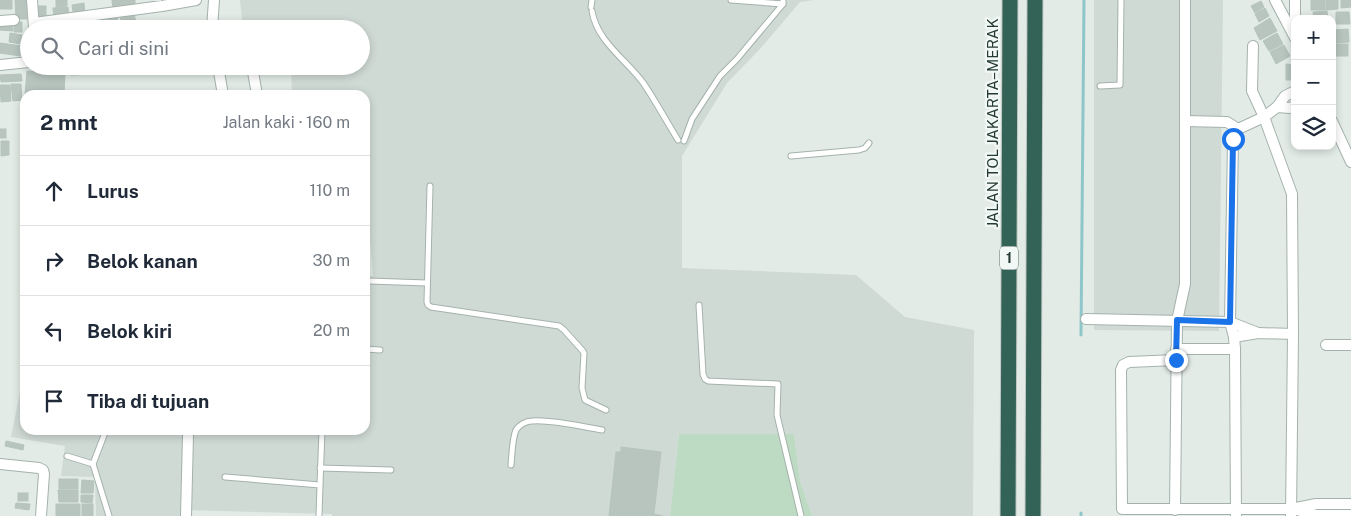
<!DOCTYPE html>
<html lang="id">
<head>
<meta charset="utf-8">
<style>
  body { margin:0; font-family:"Public Sans",sans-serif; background:#f2f2f3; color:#1f2937 }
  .controls { position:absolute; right:15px; top:15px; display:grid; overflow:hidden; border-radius:10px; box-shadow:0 2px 8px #0003 }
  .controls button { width:45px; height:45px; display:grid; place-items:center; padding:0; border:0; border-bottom:1px solid #e0e1e3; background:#fff; color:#1f2937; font:25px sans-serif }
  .stop { position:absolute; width:15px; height:15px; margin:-11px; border:4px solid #1a73e8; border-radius:50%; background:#fff }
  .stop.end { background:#1a73e8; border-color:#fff; box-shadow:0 1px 5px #0008 }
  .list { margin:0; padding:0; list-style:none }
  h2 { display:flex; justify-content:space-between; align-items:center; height:65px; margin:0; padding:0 20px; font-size:21px }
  h2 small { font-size:16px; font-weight:400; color:#747a83 }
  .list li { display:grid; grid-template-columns:32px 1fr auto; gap:15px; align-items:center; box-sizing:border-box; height:70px; padding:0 20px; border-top:1px solid #e0e1e3 }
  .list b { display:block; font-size:19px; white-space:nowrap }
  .list em { font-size:16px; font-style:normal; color:#747a83 }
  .icon { flex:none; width:28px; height:28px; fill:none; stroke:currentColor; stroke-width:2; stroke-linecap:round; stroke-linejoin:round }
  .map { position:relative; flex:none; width:1351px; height:516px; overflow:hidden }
  .search { position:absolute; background:#fff; box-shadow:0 2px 8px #0003; left:20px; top:20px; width:350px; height:55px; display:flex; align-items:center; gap:12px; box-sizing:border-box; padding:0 18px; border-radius:28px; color:#747a83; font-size:19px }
  .panel { position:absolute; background:#fff; box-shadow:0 2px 8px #0003; left:20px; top:90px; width:350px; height:345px; border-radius:15px }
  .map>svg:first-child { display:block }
</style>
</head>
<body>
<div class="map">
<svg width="1351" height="516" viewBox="0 0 1351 516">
  <rect width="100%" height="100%" fill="#e2ebe6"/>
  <g fill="#d0dad5">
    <polygon points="240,0 814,0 800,2 760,49 727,83 682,156 682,268 856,275 905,317 974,330 973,516 812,516 800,481 794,434 679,434 670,516 332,516 332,514 185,510 185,516 96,516 95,477 61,476 65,446 11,437 21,387 25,388 25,430 365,430 365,277 373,276 365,177 365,95 292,95 291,66 361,66 361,29 243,29"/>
    <polygon points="1094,0 1223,0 1219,331 1094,330"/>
  </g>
  <polygon fill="#bddac3" points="679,434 794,434 800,481 812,516 670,516"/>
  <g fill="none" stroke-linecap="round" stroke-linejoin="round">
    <g stroke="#8fc6ca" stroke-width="3">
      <polyline points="1081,335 1084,0"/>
      <polyline points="1081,516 1081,513"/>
    </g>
  </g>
  <g fill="#b8c5bf" stroke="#b5c4bd">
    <rect x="0" y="0" width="12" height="9"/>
    <polygon points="15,0 26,0 27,19 16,19"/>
    <polygon points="56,0 67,0 67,6 56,7"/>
    <polygon points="112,0 119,0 119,10 113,10"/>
    <polygon points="119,0 135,0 135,6 120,8"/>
    <rect x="1311" y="0" width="14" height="10"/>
    <polygon points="1326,0 1338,0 1338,9 1326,10"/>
    <polygon points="1341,0 1351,0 1351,7 1341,8"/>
    <polygon points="1261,1 1264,7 1255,13 1251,6"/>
    <polygon points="84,3 85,15 74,17 72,5"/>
    <rect x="35" y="6" width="11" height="12"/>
    <polygon points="68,7 69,18 54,19 53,8"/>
    <polygon points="1265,8 1269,16 1259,22 1255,14"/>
    <polygon points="1327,11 1328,19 1314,19 1313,12"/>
    <polygon points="1336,12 1349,12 1350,24 1336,24"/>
    <polygon points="117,13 118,26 96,28 95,15"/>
    <polygon points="134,13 136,23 122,25 120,15"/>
    <polygon points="1270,18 1277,31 1260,40 1254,28"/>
    <polygon points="0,22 13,22 13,31 0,30"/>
    <polygon points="15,22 22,22 22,32 14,32"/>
    <rect x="50" y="25" width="14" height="4"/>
    <polygon points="1348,29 1349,42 1334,43 1333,30"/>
    <polygon points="10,33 22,35 21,44 9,42"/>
    <polygon points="1277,33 1283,44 1269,51 1263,41"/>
    <polygon points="0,43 22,46 20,56 0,53"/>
    <rect x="1332" y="44" width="16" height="12"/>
    <polygon points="1284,45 1290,56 1276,64 1270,52"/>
    <polygon points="1286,64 1295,65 1295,80 1286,80"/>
    <polygon points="71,66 91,66 91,74 71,75"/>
    <polygon points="27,71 65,73 64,95 25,95"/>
    <polygon points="21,74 22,81 1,82 0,75"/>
    <polygon points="11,84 21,84 22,100 13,101"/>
    <polygon points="0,85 10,85 11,101 1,102"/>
    <rect x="0" y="129" width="6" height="9"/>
    <polygon points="1,141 9,141 9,155 1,156"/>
    <polygon points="6,441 24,445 23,450 5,446"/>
    <polygon points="621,447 661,452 654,514 663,516 609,516 616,452 621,452"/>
    <rect x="59" y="479" width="19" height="10"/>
    <polygon points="82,480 94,481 93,493 81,493"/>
    <polygon points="58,490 78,490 78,502 59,502"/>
    <rect x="18" y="493" width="10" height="8"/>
    <polygon points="81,495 93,495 92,503 81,502"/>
    <polygon points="16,503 30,504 29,510 15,508"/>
    <rect x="56" y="504" width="24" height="12"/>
    <rect x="82" y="504" width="11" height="12"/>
  </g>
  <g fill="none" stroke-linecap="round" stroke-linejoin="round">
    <defs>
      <g id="service">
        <polyline points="731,0 783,4"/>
        <polyline points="591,7 592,0"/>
        <path d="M592,11c5,31 35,49 52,73 12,18 23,38 34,56"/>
        <polyline points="1100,86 1120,85 1121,0"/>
        <polyline points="684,141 692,119 720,76 737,59 783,4 783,0"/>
        <polyline points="791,156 859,150 865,148 869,143"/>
        <polyline points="430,186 427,302 428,305 431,307 559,326 564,330 582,350 584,353 582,388 585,400 606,410"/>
        <polyline points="369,281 427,283"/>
        <polyline points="699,305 703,374 705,379 708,381 778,384 777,415 801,516"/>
        <polyline points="365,349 380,350"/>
        <polyline points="67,456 93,464 109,516"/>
        <polyline points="93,464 106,430"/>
        <path d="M511,465c1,-9 1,-26 5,-35 3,-5 10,-9 16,-9 19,-2 51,6 70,9"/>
        <polyline points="320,468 391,470"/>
        <polyline points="225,477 320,485 319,516"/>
        <polyline points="320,485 322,430"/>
      </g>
      <g id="minor">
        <polyline points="32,0 34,28"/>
        <polyline points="1275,0 1295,38"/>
        <polyline points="1295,0 1295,19"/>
        <polyline points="0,21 14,20"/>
        <polyline points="34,23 162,6 196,0"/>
        <polyline points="212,29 214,0"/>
        <polyline points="1253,46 1252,91 1264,117 1292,194 1293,334 1291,516"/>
        <polyline points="0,65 29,62"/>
        <polyline points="218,66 223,95"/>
        <polyline points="252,66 257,95"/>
        <polyline points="1277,107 1290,108 1295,106"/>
        <polyline points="1185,121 1227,122 1238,129"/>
        <polyline points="1332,121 1351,162"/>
        <polyline points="1086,319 1230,322 1258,333"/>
        <polyline points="1234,337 1258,333 1293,334"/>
        <polyline points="1326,345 1351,345"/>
        <polyline points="1176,349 1235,349"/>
        <polyline points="1176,360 1129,362 1123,365 1121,370 1122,509 1291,509 1316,504 1351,504"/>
        <polyline points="0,464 39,468 43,470 44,474 41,516"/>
        <polyline points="1175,510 1177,321 1185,284 1185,0"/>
        <polyline points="1297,510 1316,515 1351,515"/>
        <polyline points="186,516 188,435 187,430"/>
        <polyline points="1236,516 1235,349 1234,337 1230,322 1233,139 1238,129 1264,117 1277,107 1285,96 1295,91"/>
      </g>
      <g id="motorway">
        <polyline points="1008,516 1010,0"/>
        <polyline points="1033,516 1035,0"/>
      </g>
    </defs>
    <use href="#service" stroke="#a5b2ac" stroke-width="7"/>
    <use href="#minor" stroke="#a5b2ac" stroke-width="12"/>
    <use href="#motorway" stroke="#c2c8c6" stroke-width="17"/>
    <use href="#service" stroke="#fff" stroke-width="5"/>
    <use href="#minor" stroke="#fff" stroke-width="10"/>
    <use href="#motorway" stroke="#336356" stroke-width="15"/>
  </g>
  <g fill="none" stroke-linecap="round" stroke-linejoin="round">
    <polyline stroke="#1a73e8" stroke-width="6" points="1176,360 1177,320 1230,322 1233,139"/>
  </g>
  <g text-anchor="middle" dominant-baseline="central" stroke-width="4.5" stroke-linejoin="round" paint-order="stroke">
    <rect fill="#f2f8f5" stroke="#62736c" stroke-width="1" x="1000" y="246.5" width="18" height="23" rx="4"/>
    <g font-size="14" font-weight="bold" fill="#243a32">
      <text x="1009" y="258">1</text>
    </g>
    <g font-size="15" fill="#243a32" stroke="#f2f8f5">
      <text transform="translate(992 123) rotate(-90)">JALAN TOL JAKARTA–MERAK</text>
    </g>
  </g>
</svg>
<div class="controls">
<button>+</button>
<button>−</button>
<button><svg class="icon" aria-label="layers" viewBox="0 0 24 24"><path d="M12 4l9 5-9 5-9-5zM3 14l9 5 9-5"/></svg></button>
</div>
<div class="stop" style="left:1233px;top:139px"></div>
<div class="stop end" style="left:1176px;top:360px"></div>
<div class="search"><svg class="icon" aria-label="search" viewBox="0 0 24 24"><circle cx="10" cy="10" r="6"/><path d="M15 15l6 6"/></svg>Cari di sini</div>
<section class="panel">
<h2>2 mnt<small>Jalan kaki · 160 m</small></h2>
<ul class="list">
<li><svg class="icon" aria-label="ahead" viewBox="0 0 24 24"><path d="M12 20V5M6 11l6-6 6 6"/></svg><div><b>Lurus</b></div><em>110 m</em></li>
<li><svg class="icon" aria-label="right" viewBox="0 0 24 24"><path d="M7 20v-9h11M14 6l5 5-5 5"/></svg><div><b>Belok kanan</b></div><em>30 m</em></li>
<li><svg class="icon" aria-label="left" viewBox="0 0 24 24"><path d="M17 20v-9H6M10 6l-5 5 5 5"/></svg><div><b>Belok kiri</b></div><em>20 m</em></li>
<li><svg class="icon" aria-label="arrive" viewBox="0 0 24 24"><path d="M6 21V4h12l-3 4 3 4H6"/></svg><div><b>Tiba di tujuan</b></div></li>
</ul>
</section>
</div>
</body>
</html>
